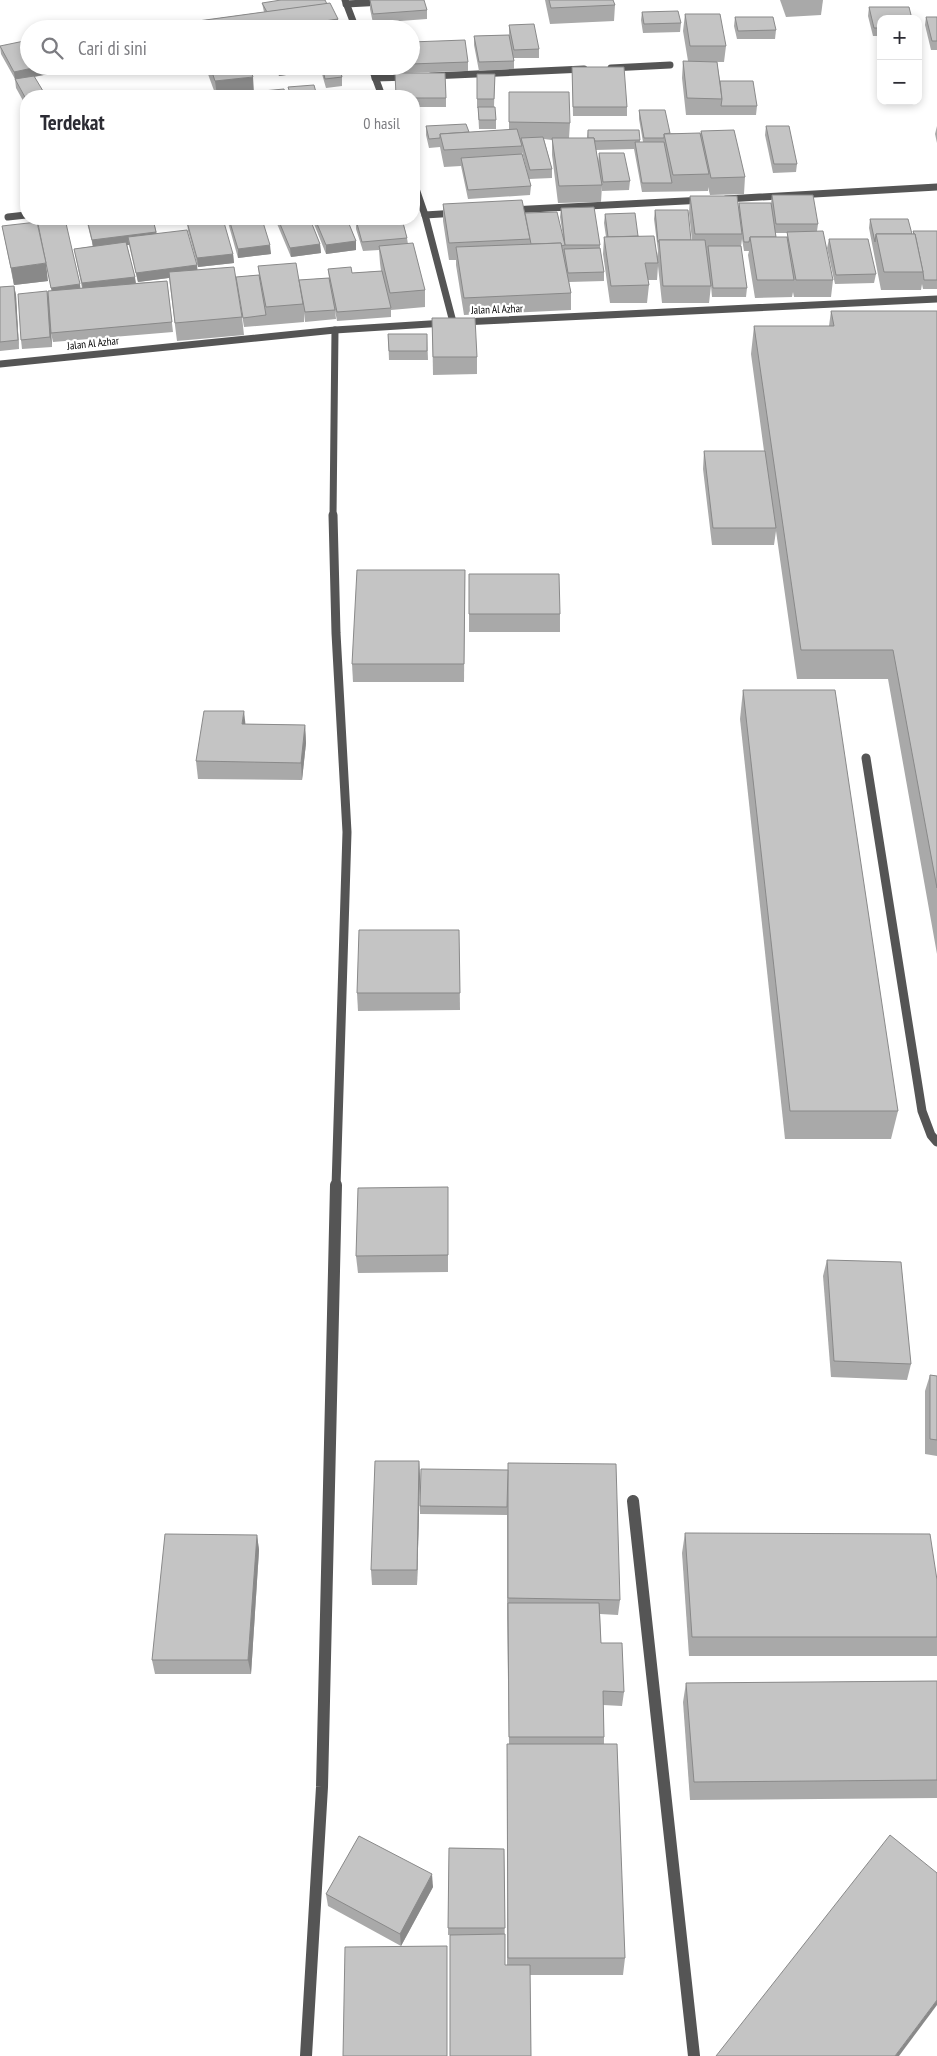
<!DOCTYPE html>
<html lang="id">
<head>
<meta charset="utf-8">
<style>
  body { margin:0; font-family:"PT Sans Narrow",sans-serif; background:#f7f7f7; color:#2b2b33 }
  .controls { position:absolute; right:15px; top:15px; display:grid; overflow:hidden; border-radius:10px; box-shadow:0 2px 8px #0003 }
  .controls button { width:45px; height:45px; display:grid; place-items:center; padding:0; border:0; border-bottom:1px solid #e1e1e2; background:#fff; color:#2b2b33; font:25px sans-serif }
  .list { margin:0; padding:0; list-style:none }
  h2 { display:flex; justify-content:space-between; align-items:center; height:65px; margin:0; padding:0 20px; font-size:21px }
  h2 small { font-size:16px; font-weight:400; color:#7c7c81 }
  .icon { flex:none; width:28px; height:28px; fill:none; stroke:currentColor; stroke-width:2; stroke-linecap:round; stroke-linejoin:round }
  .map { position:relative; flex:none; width:937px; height:2056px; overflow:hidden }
  .search { position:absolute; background:#fff; box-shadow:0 2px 8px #0003; left:20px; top:20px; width:400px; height:55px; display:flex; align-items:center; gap:12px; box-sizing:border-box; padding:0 18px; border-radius:28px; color:#7c7c81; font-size:19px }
  .panel { position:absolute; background:#fff; box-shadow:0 2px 8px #0003; left:20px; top:90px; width:400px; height:135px; border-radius:20px }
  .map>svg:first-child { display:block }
</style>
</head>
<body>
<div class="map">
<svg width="937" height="2056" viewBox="0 0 937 2056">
  <rect width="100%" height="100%" fill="#fff"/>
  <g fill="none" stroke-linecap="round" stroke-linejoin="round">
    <polyline stroke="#555" stroke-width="9" points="866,758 922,1111 931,1135 937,1142"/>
    <g stroke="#555" stroke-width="7">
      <polyline points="345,0 356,29"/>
      <polyline points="346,4 384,2"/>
      <polyline points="371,66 382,96"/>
      <polyline points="611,68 670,65"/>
      <polyline points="431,76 584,69"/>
      <polyline points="375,78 409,77"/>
      <polyline points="414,183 425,215 453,322"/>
      <polyline points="726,199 937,187"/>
      <polyline points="511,210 704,200"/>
      <polyline points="425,215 457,213"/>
      <polyline points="8,217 26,215"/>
      <polyline points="462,322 937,299"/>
      <polyline points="0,364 335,330 445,323"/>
      <polyline points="333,517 335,330"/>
    </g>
    <polyline stroke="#555" stroke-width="9" points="333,515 336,633 347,832 336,1187"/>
    <g stroke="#555" stroke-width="12">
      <polyline points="633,1501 694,2056"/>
      <polyline points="306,2056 322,1787 336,1185"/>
    </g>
  </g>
  <g fill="#a9a9a9" fill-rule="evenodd">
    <polygon points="370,0 427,10 427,19 373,23 370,9"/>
    <polygon points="545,0 613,0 615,5 614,21 550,24"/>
    <polygon points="780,0 823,0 821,15 786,17"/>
    <polygon points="262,3 327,4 338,19 339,29 199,29 198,21 264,12"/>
    <polygon points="869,7 881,19 881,36 873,36 868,16"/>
    <polygon points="642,12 681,23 680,32 643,33 641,20"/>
    <polygon points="685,14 726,46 724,62 717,62 720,81 757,106 756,115 686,115 682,78 683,61 688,61 683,31"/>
    <polygon points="735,17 776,30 775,39 737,39 734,26"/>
    <polygon points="926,17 937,17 937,50 931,50 925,25"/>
    <polygon points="509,25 539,49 539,58 514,58 514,69 479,71 474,45 474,36 509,35"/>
    <polygon points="411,42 468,62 468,71 401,73 401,66 411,66"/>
    <polygon points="0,46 29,66 48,66 49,74 34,77 46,96 26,96 26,106 16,88 15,79 1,54"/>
    <polygon points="205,66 249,66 237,95 235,96 216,96"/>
    <polygon points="274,66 348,66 348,67 339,68 342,77 342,86 326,88 322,74 322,70 279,76"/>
    <polygon points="572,67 627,107 627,116 573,116"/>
    <polygon points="477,74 495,74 494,107 496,120 496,129 479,129 478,108 477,108"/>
    <polygon points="509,92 570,123 569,138 587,138 588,130 640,140 640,142 643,142 639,119 639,110 670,133 700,135 701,131 745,177 744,194 710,195 708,187 708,191 642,192 634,149 596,150 598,162 599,153 630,181 629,190 602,191 602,186 601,202 558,203 552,155 552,140 544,139 552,169 552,178 529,179 522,152 522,154 531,186 530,195 468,199 461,166 444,167 440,147 429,148 426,135 426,126 469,132 509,130"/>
    <polygon points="414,96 446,98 446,107 414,107"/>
    <polygon points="766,126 797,164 796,172 773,173 765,135"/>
    <polygon points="937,126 937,143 935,134"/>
    <polygon points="26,150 26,175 25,175 24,166"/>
    <path d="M772,195l46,29 -1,7 16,49 -2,17h-37l-1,-5 -1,5 -37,1 -7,-43 1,-4h-5l-2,-12 -1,8 6,41 -1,9h-34l-1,-11 -2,17h-47l-4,-37 -1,14h-9l1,5 -2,18h-37l-7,-49 1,-17h2l-2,-14 1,-9 34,22 18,21 1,-6 -4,-32 1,-9 36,30h1l-3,-27 1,-17 49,11v-4h32zM776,233h11v4h-11z"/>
    <polygon points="443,204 525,215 563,236 560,217 561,208 600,245 600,248 604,272 604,281 569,282 571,293 571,310 464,315 456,265 456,260 449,260 443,221"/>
    <polygon points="86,219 153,219 157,234 197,265 197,270 242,317 244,335 177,341 169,278 138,282 129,245 127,245 136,283 167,281 173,332 53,342 51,333 52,291 39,228 80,288 82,288 74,249 93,246"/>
    <polygon points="227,219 262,219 271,254 238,258"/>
    <polygon points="275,219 310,219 320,244 321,253 291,257"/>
    <polygon points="312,219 347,219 356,241 356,250 326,254"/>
    <polygon points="362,219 405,219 405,221 403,222 407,238 408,244 425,290 425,307 391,310 391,317 337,321 335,310 336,319 305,322 304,313 304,322 244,327 236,277 259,275 258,266 299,280 329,278 328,269 352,273 381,271 380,263 379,250 363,251 356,229 356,220"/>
    <polygon points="870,219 912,234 913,234 913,231 937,231 937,289 923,289 922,284 921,290 881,290 869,228"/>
    <polygon points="187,222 233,254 234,263 198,267 188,231"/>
    <polygon points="2,226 48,281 14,285"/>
    <polygon points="829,239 876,274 874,283 835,284 827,248"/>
    <polygon points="14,286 16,295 19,349 0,351 0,287"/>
    <polygon points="47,291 49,300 52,347 22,349 21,340"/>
    <polygon points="831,311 937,311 937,954 888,679 797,679 776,531 774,545 712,545 703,469 704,451 764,451 751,354 754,326 829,326"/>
    <polygon points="432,318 477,357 477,374 433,375"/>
    <polygon points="388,334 427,334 428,360 389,360"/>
    <polygon points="465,570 464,682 353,682 352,664"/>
    <polygon points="469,574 560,614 560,632 469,632"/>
    <polygon points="743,690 898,1111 891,1139 785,1139 740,719"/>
    <polygon points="246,724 305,725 306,743 302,780 198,779 196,761"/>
    <polygon points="459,930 460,1010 358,1011 357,993"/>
    <polygon points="448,1187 448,1272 358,1273 356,1256"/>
    <polygon points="827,1260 911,1364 907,1380 831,1377 823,1276"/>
    <polygon points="930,1375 937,1376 937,1456 925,1454 925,1391"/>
    <polygon points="419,1461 420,1477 417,1585 372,1585 371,1570"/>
    <polygon points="508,1470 620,1600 618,1615 600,1614 601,1643 624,1692 622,1706 603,1705 604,1737 604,1744 625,1958 623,1975 530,1975 531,2056 454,1935 448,1935 449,1848 504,1849 505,1965 507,1965 507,1744 509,1744 507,1617 507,1488 507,1515 420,1514 420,1506"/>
    <polygon points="685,1533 937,1580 937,1656 689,1656 682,1553"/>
    <polygon points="257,1535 259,1550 251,1674 155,1674 152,1660"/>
    <polygon points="937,1681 937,1798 690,1800 683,1702 686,1683"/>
    <polygon points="433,1887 401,1946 328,1906 326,1894"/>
  </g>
  <g fill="#898989">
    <polygon points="338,19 339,29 271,29"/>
    <polygon points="42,66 48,66 49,74 15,80 14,72"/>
    <polygon points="278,66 321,66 322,70 279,76"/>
    <polygon points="253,77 254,93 230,96 217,96 215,81"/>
    <polygon points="156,232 157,241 128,237 129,245 93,249 92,240"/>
    <polygon points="356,241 356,250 326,254 326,245"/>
    <polygon points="320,244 321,253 291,257 290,248"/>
    <polygon points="270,245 271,254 238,258 238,249"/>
    <polygon points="233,254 234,263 198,267 197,258"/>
    <polygon points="46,263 48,281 14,285 11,268"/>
    <polygon points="197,265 198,274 138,282 136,273"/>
    <polygon points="135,277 136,286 83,292 82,283"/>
    <polygon points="80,284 81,293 53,297 51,288"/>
    <polygon points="14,286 16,295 19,349 18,340"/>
    <polygon points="47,291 49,300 52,347 50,337"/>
    <polygon points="244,711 246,729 242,724"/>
    <polygon points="305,725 306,743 302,780 301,763"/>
    <polygon points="419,1461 420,1477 417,1585 417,1570"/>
    <polygon points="257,1535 259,1550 251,1674 248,1660"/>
    <polygon points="432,1874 433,1887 401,1946 400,1934"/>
    <polygon points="937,2000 937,2005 899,2056 895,2056"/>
  </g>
  <g fill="#c4c4c4" stroke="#898989">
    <polygon points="281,0 325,0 327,4 267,12 262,3"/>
    <polygon points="370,0 424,0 427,10 373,14"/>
    <polygon points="549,0 613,0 615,5 551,8"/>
    <polygon points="330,3 338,19 271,29 202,29 198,21"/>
    <polygon points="869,7 909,7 912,19 881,19 881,28 874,28"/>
    <polygon points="678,11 681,23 644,24 642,12"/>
    <polygon points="685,14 720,14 726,46 690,46"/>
    <polygon points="735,17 773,17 776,30 738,31"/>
    <polygon points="926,17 937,17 937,41 932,41"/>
    <polygon points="534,24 539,49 514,50 509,25"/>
    <polygon points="334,25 336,29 303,29"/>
    <polygon points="509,35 514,61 479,62 474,36"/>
    <polygon points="29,40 29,66 42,66 14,72 0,46"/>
    <polygon points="465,40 468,62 411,64 411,42"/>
    <polygon points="683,61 717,62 722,99 687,98"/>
    <polygon points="210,66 249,66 253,77 215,81"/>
    <polygon points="322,66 339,66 342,77 325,79"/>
    <polygon points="572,67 624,67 627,107 573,107"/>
    <polygon points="395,73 445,73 446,98 414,98 414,96 396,96"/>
    <polygon points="477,74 495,74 494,99 477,99"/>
    <polygon points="34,76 46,96 26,96 26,99 15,79"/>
    <polygon points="720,81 753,81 757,106 721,106 722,99"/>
    <polygon points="314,85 317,96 291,96 288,87"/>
    <polygon points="284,89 286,96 265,96 263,91"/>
    <polygon points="262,92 263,96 237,96 237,95"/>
    <polygon points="509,92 569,92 570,123 509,122"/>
    <polygon points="478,107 495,107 496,120 479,120"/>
    <polygon points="639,110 665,110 670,133 664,134 664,138 644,138"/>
    <polygon points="466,124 469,132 440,134 440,138 429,139 426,126"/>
    <polygon points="766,126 789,126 797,164 774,164"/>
    <polygon points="517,129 522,146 444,150 440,134"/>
    <polygon points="588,130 639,130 640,140 595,141 594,138 588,138"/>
    <polygon points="734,130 745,177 711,178 701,131"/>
    <polygon points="700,133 709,174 673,175 664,134"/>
    <polygon points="543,137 552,169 530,170 521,138"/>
    <polygon points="552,138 594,138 602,185 559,186"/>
    <polygon points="635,142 664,142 672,183 642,183"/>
    <polygon points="26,150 26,166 24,166"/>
    <polygon points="599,153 624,153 630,181 603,182"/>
    <polygon points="522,154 531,186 468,190 461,158"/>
    <polygon points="772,195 813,195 818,224 776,224"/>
    <polygon points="690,196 737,196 742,234 695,234"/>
    <polygon points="522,200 530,239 449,243 443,204"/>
    <polygon points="739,203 771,203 776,237 750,237 749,242 744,242"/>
    <polygon points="594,207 600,245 565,245 561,208"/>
    <polygon points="655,210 688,210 691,240 659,240 659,242 658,242"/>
    <polygon points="557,212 565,245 561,246 561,243 531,244 525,213"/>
    <polygon points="635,213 638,236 608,237 605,214"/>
    <polygon points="37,219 65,219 80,284 51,288"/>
    <polygon points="87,219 153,219 156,232 92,240"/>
    <polygon points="210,219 223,219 233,254 197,258 187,222"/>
    <polygon points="229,219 262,219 270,245 238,249"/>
    <polygon points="278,219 310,219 320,244 290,248"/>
    <polygon points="315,219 347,219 356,241 326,245"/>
    <polygon points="366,219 402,219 407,238 362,242 356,220"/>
    <polygon points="870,219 908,219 912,234 876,234 875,242"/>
    <polygon points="37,222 46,263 11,268 2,226"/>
    <polygon points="187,230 197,265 136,273 128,237"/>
    <polygon points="823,231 833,280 796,280 787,232"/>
    <polygon points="913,231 937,231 937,280 924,280 923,272 915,234 914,234"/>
    <polygon points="876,234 915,234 923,272 884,272"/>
    <polygon points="654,236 658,263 645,263 649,285 611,286 604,237"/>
    <polygon points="750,237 787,237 794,280 757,280"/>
    <polygon points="829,239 868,239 876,274 836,275"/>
    <polygon points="659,240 705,240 711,286 663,286"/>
    <polygon points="126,242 135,277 82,283 74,249"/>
    <polygon points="413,243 425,290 390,293 379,246"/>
    <polygon points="561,243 571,293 464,298 456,247"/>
    <polygon points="708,246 741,246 747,288 713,288"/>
    <polygon points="600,248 604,272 568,273 564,249"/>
    <polygon points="296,263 303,304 266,307 258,266"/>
    <polygon points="234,267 242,317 175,323 169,272"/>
    <polygon points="351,267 352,273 382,271 391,308 337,312 328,269"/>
    <polygon points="259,275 266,315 243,318 236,277"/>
    <polygon points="329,278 335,310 305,312 299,280"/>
    <polygon points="167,281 172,322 51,333 48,291"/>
    <polygon points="14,286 18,340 0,342 0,287"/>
    <polygon points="47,291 50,337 21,340 18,294"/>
    <polygon points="831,311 937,311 937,888 893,650 801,650 754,326 834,326"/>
    <polygon points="432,318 475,318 477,357 433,357"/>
    <polygon points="388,334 427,334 427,351 389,351"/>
    <polygon points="704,451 765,451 776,528 713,528"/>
    <polygon points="357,570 465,570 464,664 352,664"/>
    <polygon points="469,574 559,574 560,614 469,614"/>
    <polygon points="743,690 835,690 898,1111 790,1111"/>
    <polygon points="204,711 244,711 242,724 305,725 301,763 196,761"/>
    <polygon points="359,930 459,930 460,993 357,993"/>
    <polygon points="448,1187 448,1255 356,1256 358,1188"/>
    <polygon points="827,1260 901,1262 911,1364 834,1361"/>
    <polygon points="930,1375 937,1376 937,1440 930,1439"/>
    <polygon points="375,1461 419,1461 417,1570 371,1570"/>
    <polygon points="508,1463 616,1464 620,1600 508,1598"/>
    <polygon points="421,1469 508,1470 507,1507 420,1506"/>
    <polygon points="685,1533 930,1534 937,1580 937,1637 692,1637"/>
    <polygon points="165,1534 257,1535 248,1660 152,1660"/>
    <polygon points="508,1603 599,1603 601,1643 622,1643 624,1692 603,1691 604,1737 509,1737"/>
    <polygon points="937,1681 937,1780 694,1782 686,1683"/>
    <polygon points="507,1744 617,1744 625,1958 508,1958"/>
    <polygon points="890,1835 937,1873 937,2000 895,2056 716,2056"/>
    <polygon points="359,1836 432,1874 400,1934 326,1894"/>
    <polygon points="449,1848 504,1849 505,1928 448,1928"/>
    <polygon points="505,1934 505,1965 530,1965 531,2056 450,2056 450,1935"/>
    <polygon points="447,1946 447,2056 343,2056 345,1947"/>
  </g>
  <g text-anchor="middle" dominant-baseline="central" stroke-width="4.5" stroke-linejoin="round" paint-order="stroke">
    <g font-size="11" fill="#000" stroke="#fff">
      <text transform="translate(497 309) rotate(-2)">Jalan Al Azhar</text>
      <text transform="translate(93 343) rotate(-6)">Jalan Al Azhar</text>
    </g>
  </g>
</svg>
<div class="controls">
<button>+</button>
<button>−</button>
</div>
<div class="search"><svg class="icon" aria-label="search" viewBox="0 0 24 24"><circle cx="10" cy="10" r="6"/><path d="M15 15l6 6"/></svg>Cari di sini</div>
<section class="panel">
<h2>Terdekat<small>0 hasil</small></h2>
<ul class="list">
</ul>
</section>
</div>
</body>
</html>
